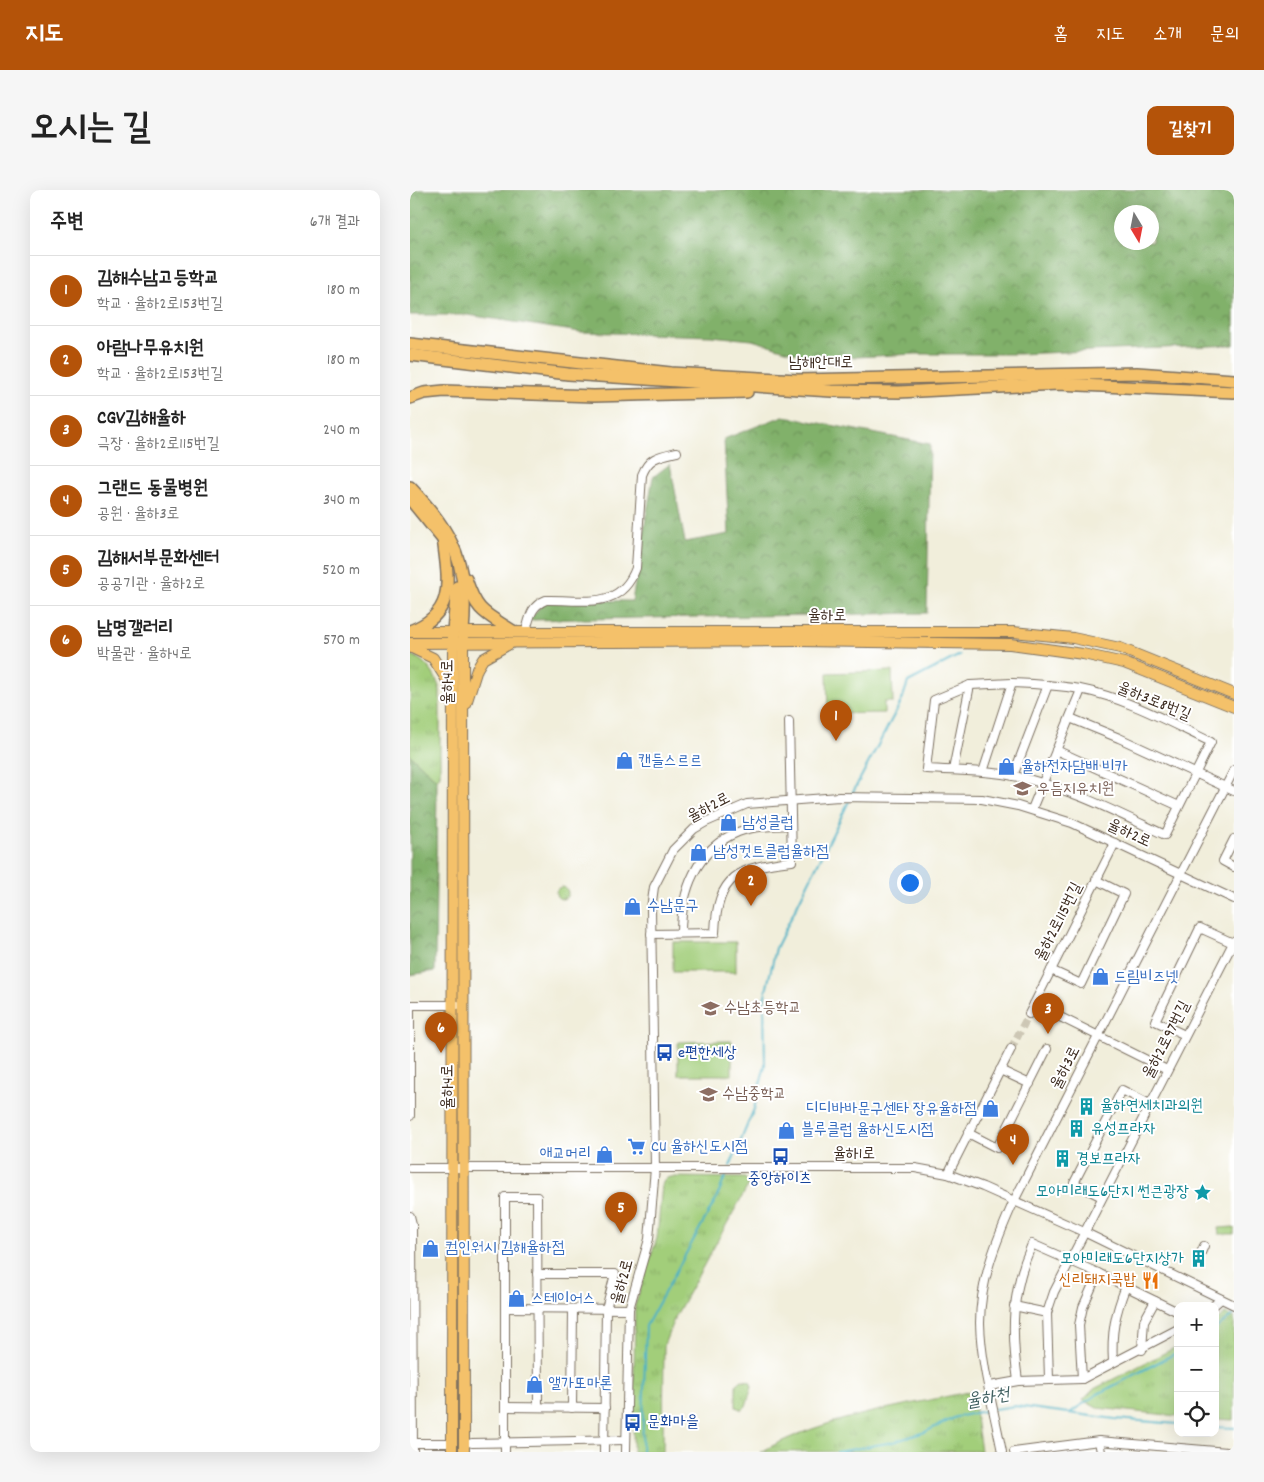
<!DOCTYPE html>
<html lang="ko">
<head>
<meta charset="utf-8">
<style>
  body { margin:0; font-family:Dekko,"Poor Story",sans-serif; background:#f6f6f6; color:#222 }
  .controls { position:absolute; right:15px; bottom:15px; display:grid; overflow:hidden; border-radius:10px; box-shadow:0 5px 20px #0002 }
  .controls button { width:45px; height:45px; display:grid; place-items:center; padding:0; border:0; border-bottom:1px solid #e0e0e0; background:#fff; color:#222; font:25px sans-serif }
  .compass { position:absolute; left:704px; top:15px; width:45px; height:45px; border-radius:50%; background:#fff; box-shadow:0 5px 20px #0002; rotate:170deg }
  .you { position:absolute; left:499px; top:692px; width:18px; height:18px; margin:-12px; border:4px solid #fff; border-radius:50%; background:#1a73e8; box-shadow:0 0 0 8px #1a73e833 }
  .badge { display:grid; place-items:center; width:32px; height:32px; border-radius:50%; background:#b45309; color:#fff; font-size:16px; font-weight:700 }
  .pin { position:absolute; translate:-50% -41px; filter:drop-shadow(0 1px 2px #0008) }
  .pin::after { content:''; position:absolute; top:26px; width:18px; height:15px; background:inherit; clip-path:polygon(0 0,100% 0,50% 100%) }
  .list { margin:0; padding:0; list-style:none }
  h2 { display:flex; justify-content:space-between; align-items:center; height:65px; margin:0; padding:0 20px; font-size:21px }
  h2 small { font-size:16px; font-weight:400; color:#767676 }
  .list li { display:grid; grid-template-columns:32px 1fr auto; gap:15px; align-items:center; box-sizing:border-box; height:70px; padding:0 20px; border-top:1px solid #e0e0e0 }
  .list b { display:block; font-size:19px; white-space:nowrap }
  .list p { margin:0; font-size:16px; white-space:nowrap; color:#767676 }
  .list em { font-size:16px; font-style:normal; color:#767676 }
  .icon { flex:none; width:28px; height:28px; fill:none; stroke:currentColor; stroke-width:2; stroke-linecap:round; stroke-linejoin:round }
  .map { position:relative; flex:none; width:824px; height:1262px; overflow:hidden; border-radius:10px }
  header { display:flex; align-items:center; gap:30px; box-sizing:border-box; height:70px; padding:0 25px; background:#b45309; color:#fff }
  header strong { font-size:24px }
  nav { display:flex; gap:28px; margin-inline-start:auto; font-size:18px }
  .intro { display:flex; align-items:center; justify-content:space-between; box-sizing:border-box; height:120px; padding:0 30px }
  h1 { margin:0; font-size:35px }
  .button { padding:12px 22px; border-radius:10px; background:#b45309; color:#fff; font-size:18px; font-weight:700 }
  main { display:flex; gap:30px; padding:0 30px }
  aside { flex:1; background:#fff; border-radius:10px; box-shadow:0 5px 20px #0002 }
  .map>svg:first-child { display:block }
</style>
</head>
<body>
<header>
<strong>지도</strong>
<nav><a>홈</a><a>지도</a><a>소개</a><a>문의</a></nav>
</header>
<div class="intro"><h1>오시는 길</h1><a class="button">길찾기</a></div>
<main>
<aside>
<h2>주변<small>6개 결과</small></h2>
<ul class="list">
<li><span class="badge">1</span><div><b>김해수남고등학교</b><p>학교 · 율하2로153번길</p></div><em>180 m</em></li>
<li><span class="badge">2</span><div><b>아람나무유치원</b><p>학교 · 율하2로153번길</p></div><em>180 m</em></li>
<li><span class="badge">3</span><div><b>CGV김해율하</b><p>극장 · 율하2로115번길</p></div><em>240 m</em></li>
<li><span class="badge">4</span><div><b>그랜드 동물병원</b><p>공원 · 율하3로</p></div><em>340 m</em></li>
<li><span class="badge">5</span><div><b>김해서부문화센터</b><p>공공기관 · 율하2로</p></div><em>520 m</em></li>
<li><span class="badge">6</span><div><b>남명갤러리</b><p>박물관 · 율하4로</p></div><em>570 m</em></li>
</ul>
</aside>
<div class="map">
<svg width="824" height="1262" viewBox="0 0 824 1262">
  <defs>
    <pattern id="grass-tufts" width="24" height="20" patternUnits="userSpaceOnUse" patternTransform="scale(1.25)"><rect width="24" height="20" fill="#a2ce7a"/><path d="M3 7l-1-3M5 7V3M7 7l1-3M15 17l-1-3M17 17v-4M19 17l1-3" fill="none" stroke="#8cb169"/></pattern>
    <pattern id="forest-crowns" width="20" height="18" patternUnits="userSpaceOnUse" patternTransform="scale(1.25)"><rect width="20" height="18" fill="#81b16a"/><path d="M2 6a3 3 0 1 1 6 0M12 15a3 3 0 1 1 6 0" fill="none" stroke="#6b9057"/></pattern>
  </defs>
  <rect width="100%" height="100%" fill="#fff"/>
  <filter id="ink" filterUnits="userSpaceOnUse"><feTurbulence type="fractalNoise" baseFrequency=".02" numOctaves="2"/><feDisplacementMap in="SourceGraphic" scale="10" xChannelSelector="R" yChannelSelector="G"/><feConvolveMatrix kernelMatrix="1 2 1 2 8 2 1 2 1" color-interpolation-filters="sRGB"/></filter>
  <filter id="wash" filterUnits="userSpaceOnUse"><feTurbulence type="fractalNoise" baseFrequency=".0096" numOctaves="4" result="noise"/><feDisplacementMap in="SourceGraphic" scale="20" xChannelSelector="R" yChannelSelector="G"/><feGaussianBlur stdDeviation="1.12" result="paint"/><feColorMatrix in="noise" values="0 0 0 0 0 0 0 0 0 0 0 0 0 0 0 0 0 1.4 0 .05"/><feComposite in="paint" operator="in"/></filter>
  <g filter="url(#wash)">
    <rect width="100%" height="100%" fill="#f1eedb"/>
    <g fill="url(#grass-tufts)" stroke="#6e7c4c">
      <path d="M0,464c17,8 25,19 30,36v85l-3,5 -27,-25z"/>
      <circle cx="152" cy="703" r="6"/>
      <polygon points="260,987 335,988 339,994 264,1129 254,1155 253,1262 223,1262 225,1115 247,1048 252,995 255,989"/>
      <polygon points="824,1037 824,1044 809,1044 808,1038"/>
      <polygon points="815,1124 824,1128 824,1230 805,1229 805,1131"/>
      <polygon points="768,1156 768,1226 687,1218 673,1210 684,1199"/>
      <polygon points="332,1190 340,1191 342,1196 336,1216 332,1220 326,1217 326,1195"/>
      <path d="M562,1201l9,60 -220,1c63,-36 141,-45 211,-61z"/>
    </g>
    <g fill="url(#forest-crowns)" stroke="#5e6e44" fill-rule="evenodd">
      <path d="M0,0h824v155l-216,9h-103l-99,5 -64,-19 -41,-4 -131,-4 -112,-17h-58zM742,22v30h-30v-30z"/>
      <polygon points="373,226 520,254 517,423 119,430 136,410 222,411 243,287 260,274 275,352 319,344 314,249"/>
      <polygon points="0,565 27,590 25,781 0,785"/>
    </g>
    <g fill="#a2ce7a" stroke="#6e7c4c">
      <polygon points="482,481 483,512 474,512 474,523 418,524 417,483"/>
      <rect x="263" y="752" width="63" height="30"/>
      <polygon points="322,851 322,885 268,885 268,852"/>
    </g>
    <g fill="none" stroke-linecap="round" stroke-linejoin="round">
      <g stroke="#47b1c6" stroke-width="2">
        <polyline points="442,604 492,510 498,492 550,465"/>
        <polyline points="320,976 344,919 355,875 354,810 366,758 439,611"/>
        <polyline points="805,1139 824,1124"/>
        <polyline points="584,1219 605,1216 705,1229 768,1234"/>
        <polyline points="661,1222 686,1205 768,1162"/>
        <polyline points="805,1237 824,1238"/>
        <polyline points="232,1262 236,1136 305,1011 318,981"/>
        <polyline points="427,1262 483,1252 515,1242 546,1227 579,1220"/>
      </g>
    </g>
  </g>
  <g filter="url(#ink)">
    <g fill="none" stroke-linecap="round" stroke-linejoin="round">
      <polyline stroke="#cdc7b5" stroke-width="8" stroke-dasharray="8 4" stroke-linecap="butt" points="601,859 619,824"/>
      <defs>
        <g id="minor">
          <path d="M116,441c4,-15 5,-25 20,-31 38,-1 74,11 90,-32l6,-93c7,-18 17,-19 35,-23"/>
          <path d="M602,493c23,1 45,2 68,6 46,9 89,33 131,53l-46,93c-49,-23 -97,-48 -151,-59 -29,-6 -59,-5 -88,-7l8,-69 36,-15z"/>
          <polyline points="660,528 709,548 824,601"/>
          <polyline points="646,560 769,616"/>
          <polyline points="543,580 560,495"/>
          <polyline points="573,582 602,493"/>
          <polyline points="603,586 638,495"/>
          <polyline points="622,619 671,500"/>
          <polyline points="824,649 813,671 824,677"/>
          <path d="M271,743c0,-41 15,-84 57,-101 16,-6 35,-6 53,-7"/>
          <path d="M241,744l64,-1c2,-58 24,-66 77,-72l-3,-140"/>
          <polyline points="641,780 671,794 714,704 686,690"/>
          <polyline points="624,814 757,880"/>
          <polyline points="0,815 47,815"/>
          <polyline points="619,824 705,653"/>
          <polyline points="775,845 745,831 790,738 823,753"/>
          <polyline points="590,880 620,894"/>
          <polyline points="0,926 0,815"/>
          <polyline points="558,943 587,958 637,859"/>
          <polyline points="0,978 505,978 538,984 573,997 674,1042 824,1115"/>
          <polyline points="538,984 601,859"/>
          <polyline points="692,1007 664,993 712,900 740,914"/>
          <polyline points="0,1026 2,1034 3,1262"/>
          <polyline points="790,1065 794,1056"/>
          <polyline points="127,1084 205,1084 196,1119 194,1262"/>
          <polyline points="604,1116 637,1123"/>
          <polyline points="803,1116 811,1109"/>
          <polyline points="95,1118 219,1119"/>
          <polyline points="732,1160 734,1131 745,1111"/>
          <path d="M703,1172c-2,-29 2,-48 13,-76"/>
          <polyline points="639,1189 637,1123 644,1102 824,751"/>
          <polyline points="672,1189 669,1135 673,1117 688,1083"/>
          <path d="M608,1191c-7,-50 -7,-90 14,-137l66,29 80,39"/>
          <polyline points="580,1196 608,1191 672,1189 768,1139"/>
          <polyline points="95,1217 195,1218"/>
          <polyline points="162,1218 163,1119"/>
          <polyline points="689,1251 691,1262"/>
          <polyline points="0,1253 36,1253"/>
          <polyline points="62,1253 216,1250"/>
          <polyline points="95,1262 95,1007 127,1007 128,1217"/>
          <polyline points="216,1262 219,1119 239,1049 245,978 241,719 244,697 263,660 284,639 296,632 337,614 429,607 572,609 608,616 662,633 824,709"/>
          <path d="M592,1262c-8,-42 -21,-87 -22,-129 0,-43 17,-84 34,-122l220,-431"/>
          <polyline points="604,1262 689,1251 817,1262"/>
        </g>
        <g id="major">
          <polyline points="0,442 603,442 663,448 710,458 824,504"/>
          <polyline points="53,448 54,1262"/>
          <polyline points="0,453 389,451 600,454 673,464 714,473 824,517"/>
          <polyline points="0,457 23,468 42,498"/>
          <polyline points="56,514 67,479 73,469 101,453"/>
          <polyline points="42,1262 43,447"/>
        </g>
        <g id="highway">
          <polyline points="0,154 261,183 388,190 727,183 824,190"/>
          <polyline points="0,165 158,184 421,201 489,202 648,194 824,202"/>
          <polyline points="0,208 14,203 34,201 184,206 337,202"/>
          <path d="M0,297c45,48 59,78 53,144"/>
          <polyline points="0,309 35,352"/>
          <path d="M56,389c11,34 19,34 47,52"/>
          <path d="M0,441c47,-18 38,-51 33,-93"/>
          <polyline points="43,441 47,397"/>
        </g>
      </defs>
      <use href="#minor" stroke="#7b6f60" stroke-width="10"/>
      <use href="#major" stroke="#7b6f60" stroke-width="12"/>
      <use href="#highway" stroke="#7b6f60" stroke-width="14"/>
      <use href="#minor" stroke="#fff" stroke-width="8"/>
      <use href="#major" stroke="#f4c16a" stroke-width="10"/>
      <use href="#highway" stroke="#f4c16a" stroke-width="11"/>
    </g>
  </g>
  <defs>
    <symbol id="shop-bare" viewBox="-9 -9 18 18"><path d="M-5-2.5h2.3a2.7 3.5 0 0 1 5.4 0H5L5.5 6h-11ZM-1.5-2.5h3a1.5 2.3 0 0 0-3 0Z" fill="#3f7fe0" stroke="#fff" stroke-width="2.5" paint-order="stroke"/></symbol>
    <symbol id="school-bare" viewBox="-9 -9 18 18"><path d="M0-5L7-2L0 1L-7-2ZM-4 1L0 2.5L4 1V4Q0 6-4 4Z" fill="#8d6e63" stroke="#fff" stroke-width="2.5" paint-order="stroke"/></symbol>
    <symbol id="bus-bare" viewBox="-9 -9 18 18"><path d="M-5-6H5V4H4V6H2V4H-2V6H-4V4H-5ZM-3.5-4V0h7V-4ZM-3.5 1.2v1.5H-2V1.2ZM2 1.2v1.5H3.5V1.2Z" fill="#1a4fb4" stroke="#fff" stroke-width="2.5" paint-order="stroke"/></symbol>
    <symbol id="building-bare" viewBox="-9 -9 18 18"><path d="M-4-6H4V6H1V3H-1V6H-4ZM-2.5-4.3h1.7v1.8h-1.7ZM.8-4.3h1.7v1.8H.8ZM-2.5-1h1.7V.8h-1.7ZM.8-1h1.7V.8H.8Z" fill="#0f9aa8" stroke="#fff" stroke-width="2.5" paint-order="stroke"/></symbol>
    <symbol id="supermarket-bare" viewBox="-9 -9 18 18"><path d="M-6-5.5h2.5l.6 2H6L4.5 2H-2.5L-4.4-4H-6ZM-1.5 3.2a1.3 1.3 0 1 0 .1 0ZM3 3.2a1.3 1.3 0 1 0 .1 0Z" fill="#3f7fe0" stroke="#fff" stroke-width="2.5" paint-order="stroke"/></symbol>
    <symbol id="sight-bare" viewBox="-9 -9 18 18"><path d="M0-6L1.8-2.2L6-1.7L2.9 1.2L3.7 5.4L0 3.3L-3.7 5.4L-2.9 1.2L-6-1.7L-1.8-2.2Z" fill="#0f9aa8" stroke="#fff" stroke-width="2.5" paint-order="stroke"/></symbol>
    <symbol id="restaurant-bare" viewBox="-9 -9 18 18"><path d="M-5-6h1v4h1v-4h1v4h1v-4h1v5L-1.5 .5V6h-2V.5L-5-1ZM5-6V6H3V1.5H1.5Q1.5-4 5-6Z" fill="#e8710a" stroke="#fff" stroke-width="2.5" paint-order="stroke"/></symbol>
  </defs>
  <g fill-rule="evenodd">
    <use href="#shop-bare" x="202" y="558" width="25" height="25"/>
    <use href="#shop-bare" x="584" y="564" width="25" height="25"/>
    <use href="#school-bare" x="600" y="586" width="25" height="25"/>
    <use href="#shop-bare" x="306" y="620" width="25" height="25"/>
    <use href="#shop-bare" x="276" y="650" width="25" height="25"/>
    <use href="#shop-bare" x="210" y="704" width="25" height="25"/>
    <use href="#shop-bare" x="678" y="774" width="25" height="25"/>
    <use href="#school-bare" x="288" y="806" width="25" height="25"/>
    <use href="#bus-bare" x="242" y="850" width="25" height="25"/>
    <use href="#school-bare" x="286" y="892" width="25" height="25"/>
    <use href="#building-bare" x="664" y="904" width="25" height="25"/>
    <use href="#shop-bare" x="568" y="906" width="25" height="25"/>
    <use href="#building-bare" x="654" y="926" width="25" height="25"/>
    <use href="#shop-bare" x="364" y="928" width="25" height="25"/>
    <use href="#supermarket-bare" x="214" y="944" width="25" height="25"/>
    <use href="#shop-bare" x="182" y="952" width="25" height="25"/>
    <use href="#bus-bare" x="358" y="954" width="25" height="25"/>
    <use href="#building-bare" x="640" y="956" width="25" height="25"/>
    <use href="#sight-bare" x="780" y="990" width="25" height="25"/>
    <use href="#shop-bare" x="8" y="1046" width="25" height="25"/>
    <use href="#building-bare" x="776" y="1056" width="25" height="25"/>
    <use href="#restaurant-bare" x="728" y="1078" width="25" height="25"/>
    <use href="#shop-bare" x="94" y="1096" width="25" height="25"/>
    <use href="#shop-bare" x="112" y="1182" width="25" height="25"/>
    <use href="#bus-bare" x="210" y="1220" width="25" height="25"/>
  </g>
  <g text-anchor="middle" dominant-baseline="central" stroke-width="4" stroke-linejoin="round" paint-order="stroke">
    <g font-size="16" fill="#3b2a1e" stroke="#fff">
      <text x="411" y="173">남해안대로</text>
      <text x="417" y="426">율하로</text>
      <text transform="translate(38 492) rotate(-90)">율하4로</text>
      <text transform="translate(744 512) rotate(22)">율하3로8번길</text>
      <text transform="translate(299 618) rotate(-28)">율하2로</text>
      <text transform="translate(719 644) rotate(25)">율하2로</text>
      <text transform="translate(649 732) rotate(-63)">율하2로115번길</text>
      <text transform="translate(757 850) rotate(-63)">율하2로97번길</text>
      <text transform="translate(656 878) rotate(-63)">율하3로</text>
      <text transform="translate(38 897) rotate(-90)">율하4로</text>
      <text x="444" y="964">율하1로</text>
      <text transform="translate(213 1092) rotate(-75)">율하2로</text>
    </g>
    <g font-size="16" fill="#366cbe" stroke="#fff" text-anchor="start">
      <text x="228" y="571">캔들스르르</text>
      <text x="611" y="577">율하전자담배 비카</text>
      <text x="332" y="633">남성클럽</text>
      <text x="303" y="662">남성컷트클럽율하점</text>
      <text x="237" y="716">수남문구</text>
      <text x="704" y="787">드림비즈넷</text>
      <text x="567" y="919" text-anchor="end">디디바바문구센타 장유율하점</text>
      <text x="391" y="940">블루클럽 율하신도시점</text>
      <text x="241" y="957">CU 율하신도시점</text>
      <text x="181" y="964" text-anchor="end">애교머리</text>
      <text x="35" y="1058">컴인워시 김해율하점</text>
      <text x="121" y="1109">스테이어스</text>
      <text x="138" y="1194">앨가또마론</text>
    </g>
    <g font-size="16" fill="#785e54" stroke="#fff" text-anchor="start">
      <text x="627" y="599">우듬지유치원</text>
      <text x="314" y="818">수남초등학교</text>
      <text x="312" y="904">수남중학교</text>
    </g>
    <g font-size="16" fill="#164399" stroke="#fff" text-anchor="start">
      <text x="268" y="863">e편한세상</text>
      <text x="370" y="989" text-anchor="middle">중앙하이츠</text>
      <text x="237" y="1232">문화마을</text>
    </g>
    <g font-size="16" fill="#0d838f" stroke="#fff" text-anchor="start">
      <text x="690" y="916">율하연세치과의원</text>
      <text x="681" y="939">유성프라자</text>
      <text x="666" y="969">경보프라자</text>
      <text x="779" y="1002" text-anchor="end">모아미래도6단지 썬큰광장</text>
      <text x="774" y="1069" text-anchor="end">모아미래도6단지상가</text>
    </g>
    <g font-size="16" fill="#c56008" stroke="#fff" text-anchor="end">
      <text x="726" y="1090">신리돼지국밥</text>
    </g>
    <g font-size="18" font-style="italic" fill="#406061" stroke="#fff">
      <text transform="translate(578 1209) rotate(-10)">율하천</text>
    </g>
  </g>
</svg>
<div class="controls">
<button>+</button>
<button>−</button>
<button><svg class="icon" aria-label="locate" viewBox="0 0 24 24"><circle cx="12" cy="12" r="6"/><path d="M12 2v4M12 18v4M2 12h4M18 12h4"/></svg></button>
</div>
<svg class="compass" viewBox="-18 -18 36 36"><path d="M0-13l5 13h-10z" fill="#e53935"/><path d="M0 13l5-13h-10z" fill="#767676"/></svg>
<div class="you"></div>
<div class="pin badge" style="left:426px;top:551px">1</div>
<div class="pin badge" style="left:341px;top:716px">2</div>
<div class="pin badge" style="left:638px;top:844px">3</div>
<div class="pin badge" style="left:603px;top:975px">4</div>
<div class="pin badge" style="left:211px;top:1043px">5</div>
<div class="pin badge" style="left:31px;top:863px">6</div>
</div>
</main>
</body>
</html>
